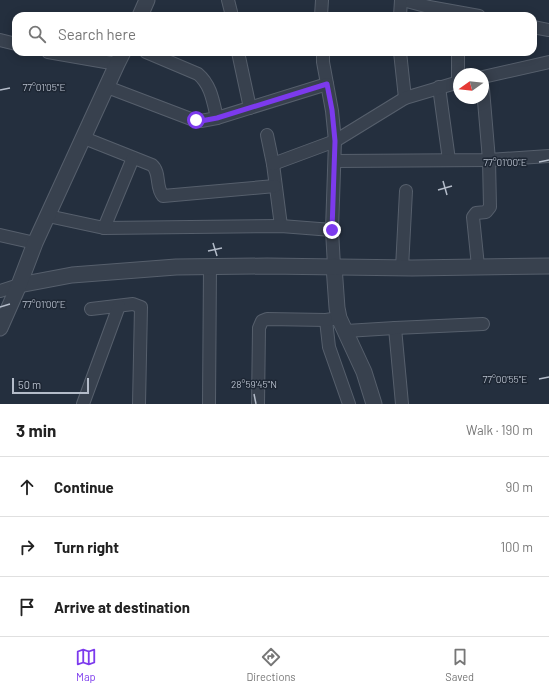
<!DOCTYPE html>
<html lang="en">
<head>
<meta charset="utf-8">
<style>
  body { margin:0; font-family:Barlow,sans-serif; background:#f6f6f6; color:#222 }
  .compass { position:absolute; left:453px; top:68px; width:36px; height:36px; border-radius:50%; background:#fff; box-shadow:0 2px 10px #0003; rotate:255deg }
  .scale { position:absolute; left:12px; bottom:10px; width:77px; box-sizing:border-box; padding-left:4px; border:2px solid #b4bcc9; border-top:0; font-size:11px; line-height:14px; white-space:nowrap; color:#b4bcc9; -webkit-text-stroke:3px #1d2633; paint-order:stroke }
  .stop { position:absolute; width:12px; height:12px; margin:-9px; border:3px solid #7c3aed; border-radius:50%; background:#fff }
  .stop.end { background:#7c3aed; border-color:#fff; box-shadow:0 1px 4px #0008 }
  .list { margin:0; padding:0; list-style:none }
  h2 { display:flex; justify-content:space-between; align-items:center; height:52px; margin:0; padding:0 16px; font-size:17px }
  h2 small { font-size:13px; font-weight:400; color:#767676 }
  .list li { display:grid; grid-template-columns:26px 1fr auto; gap:12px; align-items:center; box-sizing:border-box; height:60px; padding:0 16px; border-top:1px solid #e0e0e0 }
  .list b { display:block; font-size:15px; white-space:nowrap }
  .list em { font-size:13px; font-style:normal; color:#767676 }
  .icon { flex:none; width:22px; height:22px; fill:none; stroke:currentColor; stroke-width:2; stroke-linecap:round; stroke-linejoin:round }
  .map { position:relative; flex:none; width:549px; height:404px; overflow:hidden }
  .search { position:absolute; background:#fff; box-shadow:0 2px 10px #0003; left:12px; right:12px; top:12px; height:44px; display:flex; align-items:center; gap:10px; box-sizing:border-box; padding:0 14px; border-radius:12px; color:#767676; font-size:15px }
  .sheet { height:232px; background:#fff }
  nav { display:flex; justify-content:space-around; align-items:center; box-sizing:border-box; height:56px; border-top:1px solid #e0e0e0; background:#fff; font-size:11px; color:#767676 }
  nav a { display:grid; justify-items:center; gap:2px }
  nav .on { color:#7c3aed }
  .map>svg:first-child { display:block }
</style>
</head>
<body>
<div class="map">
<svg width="549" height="404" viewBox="0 0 549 404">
  <rect width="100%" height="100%" fill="#242f3e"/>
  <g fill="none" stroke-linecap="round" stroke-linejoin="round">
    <defs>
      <g id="minor">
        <polyline points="228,0 232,16"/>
        <polyline points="403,0 429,7 479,16"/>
        <polyline points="321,16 322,0"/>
        <polyline points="400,16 401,0"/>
        <polyline points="533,27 549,30"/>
        <polyline points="0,40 16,44"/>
        <polyline points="48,52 117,64"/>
        <path d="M146,52l52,22c13,11 15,27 19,44"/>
        <polyline points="238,52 250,108"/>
        <polyline points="323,52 323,62 332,111 335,141 332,230 334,266"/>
        <polyline points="400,52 405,98"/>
        <polyline points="458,52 458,82"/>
        <polyline points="483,77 549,62"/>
        <polyline points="107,87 191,119 201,121 217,118 327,84"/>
        <polyline points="439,87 449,160"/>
        <polyline points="267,135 273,164 281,226"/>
        <path d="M84,138l68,27c9,8 3,22 11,31l112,-10"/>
        <polyline points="335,161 489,160 549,156"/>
        <polyline points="273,164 335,141 405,98 459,82"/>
        <polyline points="48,216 104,228 281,226 332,230"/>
        <polyline points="104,228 133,158"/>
        <polyline points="0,235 35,243"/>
        <polyline points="478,266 473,217 476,213 486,212 490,207 489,160 483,89"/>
        <polyline points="402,268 406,191"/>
        <polyline points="0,291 19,285"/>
        <polyline points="91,309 133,304 141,307 139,404"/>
        <polyline points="326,320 329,347 349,404"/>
        <polyline points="395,328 402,404"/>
        <polyline points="346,331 395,328 483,324"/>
        <polyline points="83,404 119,306"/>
        <polyline points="209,404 210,266"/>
        <polyline points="258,404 259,328 262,321 267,319 326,320 339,318"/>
      </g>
      <g id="tertiary">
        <polyline points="140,16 147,0"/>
        <polyline points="334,266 337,308 339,318 364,372 374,404"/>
        <polyline points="19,285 72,275 176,267 267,266 412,268 549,266"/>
        <polyline points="0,328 19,285 35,243 117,64 123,52"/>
      </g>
    </defs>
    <use href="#minor" stroke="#565f6c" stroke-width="14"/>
    <use href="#tertiary" stroke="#565f6c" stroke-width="17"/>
    <use href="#minor" stroke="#38414e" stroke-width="12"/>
    <use href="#tertiary" stroke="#38414e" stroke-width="15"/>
  </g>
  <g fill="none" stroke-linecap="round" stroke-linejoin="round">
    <polyline stroke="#7c3aed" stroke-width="5" points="196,120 201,121 217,118 327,84 332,110 335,141 332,230"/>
  </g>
  <path fill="none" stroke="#b4bcc9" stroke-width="1.5" d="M0,90l10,-2M539,162l10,-2M443,181l4,14M438,190l14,-4M213,243l4,13M208,251l14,-3M0,307l10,-3M539,379l10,-2M254,394l2,10"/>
  <g font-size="10" text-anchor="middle" fill="#b4bcc9" stroke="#1d2633" stroke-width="3" stroke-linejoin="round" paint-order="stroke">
    <text x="44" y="91">77°01'05"E</text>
    <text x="505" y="166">77°01'00"E</text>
    <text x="44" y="308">77°01'00"E</text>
    <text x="505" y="383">77°00'55"E</text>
    <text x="254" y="388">28°59'45"N</text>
  </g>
</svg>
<svg class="compass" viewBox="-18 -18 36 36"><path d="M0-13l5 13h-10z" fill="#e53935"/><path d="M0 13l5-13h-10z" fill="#767676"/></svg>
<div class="scale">50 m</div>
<div class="stop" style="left:196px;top:120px"></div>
<div class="stop end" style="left:332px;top:230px"></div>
<div class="search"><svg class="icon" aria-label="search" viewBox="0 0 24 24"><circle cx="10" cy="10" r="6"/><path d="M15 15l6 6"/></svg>Search here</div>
</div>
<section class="sheet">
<h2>3 min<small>Walk · 190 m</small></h2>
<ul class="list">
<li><svg class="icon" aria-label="ahead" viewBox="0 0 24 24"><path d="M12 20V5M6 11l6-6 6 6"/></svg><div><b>Continue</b></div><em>90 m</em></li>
<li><svg class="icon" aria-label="right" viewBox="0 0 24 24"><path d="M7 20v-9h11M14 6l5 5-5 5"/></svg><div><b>Turn right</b></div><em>100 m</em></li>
<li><svg class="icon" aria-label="arrive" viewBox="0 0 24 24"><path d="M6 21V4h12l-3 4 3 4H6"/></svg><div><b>Arrive at destination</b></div></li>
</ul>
</section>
<nav>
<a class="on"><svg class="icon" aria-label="map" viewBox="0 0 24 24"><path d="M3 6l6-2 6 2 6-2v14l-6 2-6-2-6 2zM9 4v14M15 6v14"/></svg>Map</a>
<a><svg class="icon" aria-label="directions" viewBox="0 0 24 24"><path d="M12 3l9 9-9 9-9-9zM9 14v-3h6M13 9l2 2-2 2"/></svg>Directions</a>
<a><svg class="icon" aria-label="saved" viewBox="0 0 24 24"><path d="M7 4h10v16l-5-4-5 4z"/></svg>Saved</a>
</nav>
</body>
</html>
